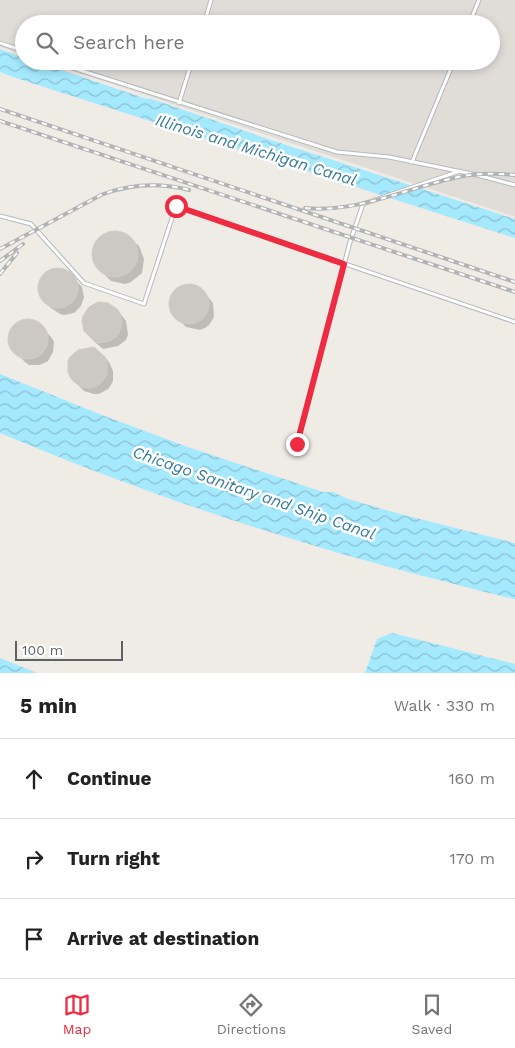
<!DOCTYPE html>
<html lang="en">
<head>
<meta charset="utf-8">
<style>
  body { margin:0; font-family:"Work Sans",sans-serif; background:#f2f2f2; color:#222 }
  .scale { position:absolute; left:15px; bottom:12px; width:108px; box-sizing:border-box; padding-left:5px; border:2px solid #5c6266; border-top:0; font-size:14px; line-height:18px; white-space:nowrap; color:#5c6266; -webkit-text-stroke:4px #fff; paint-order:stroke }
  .stop { position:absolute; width:15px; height:15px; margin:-11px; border:4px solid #ef2b41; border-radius:50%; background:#fff }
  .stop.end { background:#ef2b41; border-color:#fff; box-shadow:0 1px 5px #0008 }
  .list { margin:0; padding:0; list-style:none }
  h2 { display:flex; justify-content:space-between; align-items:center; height:65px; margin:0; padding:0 20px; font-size:21px }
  h2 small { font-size:16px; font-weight:400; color:#767676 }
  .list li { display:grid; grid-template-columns:32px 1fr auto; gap:15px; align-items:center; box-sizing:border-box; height:80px; padding:0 20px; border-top:1px solid #e0e0e0 }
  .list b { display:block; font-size:19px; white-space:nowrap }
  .list em { font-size:16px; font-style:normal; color:#767676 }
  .icon { flex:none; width:28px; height:28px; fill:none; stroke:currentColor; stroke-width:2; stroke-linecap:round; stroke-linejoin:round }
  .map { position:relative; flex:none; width:515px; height:673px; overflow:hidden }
  .search { position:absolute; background:#fff; box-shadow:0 2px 8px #0003; left:15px; right:15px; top:15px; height:55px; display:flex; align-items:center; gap:12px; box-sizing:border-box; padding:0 18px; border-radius:28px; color:#767676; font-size:19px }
  .sheet { height:305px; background:#fff }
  nav { display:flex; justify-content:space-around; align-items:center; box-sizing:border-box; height:70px; border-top:1px solid #e0e0e0; background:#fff; font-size:14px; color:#767676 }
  nav a { display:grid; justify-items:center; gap:2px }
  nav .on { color:#ef2b41 }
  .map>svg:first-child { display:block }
</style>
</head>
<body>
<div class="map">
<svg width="515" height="673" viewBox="0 0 515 673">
  <defs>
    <pattern id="water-waves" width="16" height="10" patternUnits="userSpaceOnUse" patternTransform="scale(1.25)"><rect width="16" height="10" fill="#a5e9ff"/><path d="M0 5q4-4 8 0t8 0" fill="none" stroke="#8ac0d2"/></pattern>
  </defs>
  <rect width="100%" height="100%" fill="#efebe5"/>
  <polygon fill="#e0ddd9" points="0,0 515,0 515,217 42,61 491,61 491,24 24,24 24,55 0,47"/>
  <g fill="url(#water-waves)">
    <polygon points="0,49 24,58 24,61 35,61 147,99 149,98 271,140 515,219 515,238 13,77 0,72"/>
    <path d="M0,374l102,41 83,31 138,46h10l15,7 52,15 115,29v56c-32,-7 -64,-16 -96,-24 -143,-37 -283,-85 -419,-142z"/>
    <polygon points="392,633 515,664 515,673 365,673 377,639"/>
    <polygon points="0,658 37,673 0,673"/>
  </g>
  <g fill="#0003">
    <polygon points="119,233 126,235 139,246 144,259 142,273 131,282 125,284 111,281 99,269 93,257 96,243 106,234"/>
    <polygon points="54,270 64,270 68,272 82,287 84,297 81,306 74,313 64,315 60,314 51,308 41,297 40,283 45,274"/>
    <polygon points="185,285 195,286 203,291 213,303 214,317 209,325 205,328 200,330 186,327 172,313 170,308 171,298 176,290"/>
    <polygon points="120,313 126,321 128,335 126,340 118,346 103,349 95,342"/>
    <polygon points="24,321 34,321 38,323 52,338 54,342 53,352 48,361 44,363 39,365 29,365 25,362 11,348 9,343 12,329"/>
    <polygon points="102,355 109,362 113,371 113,381 111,385 108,389 99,394 94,394 84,391 74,381"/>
  </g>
  <g fill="#ccc8c4" stroke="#d4cbc3">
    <circle cx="115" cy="254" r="23"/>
    <circle cx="58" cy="288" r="20"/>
    <circle cx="189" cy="304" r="20"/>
    <polygon points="98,302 108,303 117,309 120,313 122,323 119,333 116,337 107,342 96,343 84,331 82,321 83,316 89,307"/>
    <circle cx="28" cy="339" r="20"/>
    <polygon points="94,347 106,358 107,364 107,374 101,383 97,386 92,388 81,387 73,381 70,377 68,372 68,361 70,357 78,350"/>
  </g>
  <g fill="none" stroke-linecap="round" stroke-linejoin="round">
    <defs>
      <g id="lane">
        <polyline points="204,24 211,0"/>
        <polyline points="469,24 479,0"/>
        <polyline points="0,43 24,51"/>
        <polyline points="51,61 337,152 389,157 477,175 515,185"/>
        <polyline points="179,103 192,61"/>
        <polyline points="412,162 454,61"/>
        <polyline points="0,216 31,224 84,283 144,304 176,206 515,322"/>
        <polyline points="297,444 350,242 363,204 460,171"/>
      </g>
    </defs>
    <use href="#lane" stroke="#b5b9bc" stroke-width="5"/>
    <use href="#lane" stroke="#fff" stroke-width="3"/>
    <defs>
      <g id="rail">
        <polyline points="0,109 515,282"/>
        <polyline points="0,121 515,292"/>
        <path d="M305,208c52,5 99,-19 149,-30 20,-5 41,-5 61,-3"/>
        <path d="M0,249l101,-54c29,-11 57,-13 88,-5"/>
        <polyline points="0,261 23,244"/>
        <polyline points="0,274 17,253"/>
      </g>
    </defs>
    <use href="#rail" stroke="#b2b3b4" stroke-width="4"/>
    <use href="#rail" stroke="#fff" stroke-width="2" stroke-dasharray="5.5" stroke-linecap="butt"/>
  </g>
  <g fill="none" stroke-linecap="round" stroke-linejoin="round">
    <polyline stroke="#ef2b41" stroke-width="6" points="176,206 344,264 297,444"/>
  </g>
  <g text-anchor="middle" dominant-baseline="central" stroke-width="5" stroke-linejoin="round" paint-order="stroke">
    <g font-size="16" font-style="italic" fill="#367a9a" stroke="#fff">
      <text transform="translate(256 150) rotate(17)">Illinois and Michigan Canal</text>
      <text transform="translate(254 493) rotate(19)">Chicago Sanitary and Ship Canal</text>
    </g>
  </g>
</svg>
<div class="scale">100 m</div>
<div class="stop" style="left:176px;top:206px"></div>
<div class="stop end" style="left:297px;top:444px"></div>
<div class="search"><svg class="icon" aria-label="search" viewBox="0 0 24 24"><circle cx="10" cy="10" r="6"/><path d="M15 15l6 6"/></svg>Search here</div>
</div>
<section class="sheet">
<h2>5 min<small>Walk · 330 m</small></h2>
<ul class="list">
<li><svg class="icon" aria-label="ahead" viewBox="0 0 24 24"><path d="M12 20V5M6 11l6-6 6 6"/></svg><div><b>Continue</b></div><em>160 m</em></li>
<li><svg class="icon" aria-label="right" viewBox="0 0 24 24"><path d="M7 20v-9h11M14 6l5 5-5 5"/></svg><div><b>Turn right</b></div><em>170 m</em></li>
<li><svg class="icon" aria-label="arrive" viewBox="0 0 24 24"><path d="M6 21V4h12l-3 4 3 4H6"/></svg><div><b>Arrive at destination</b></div></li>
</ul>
</section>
<nav>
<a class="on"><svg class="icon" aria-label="map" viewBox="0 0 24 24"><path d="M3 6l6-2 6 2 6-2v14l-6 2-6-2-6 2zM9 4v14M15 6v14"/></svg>Map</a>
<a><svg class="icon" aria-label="directions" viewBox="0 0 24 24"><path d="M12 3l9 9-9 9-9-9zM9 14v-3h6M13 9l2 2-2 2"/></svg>Directions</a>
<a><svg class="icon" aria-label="saved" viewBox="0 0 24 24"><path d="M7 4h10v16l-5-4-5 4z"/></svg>Saved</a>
</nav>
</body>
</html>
